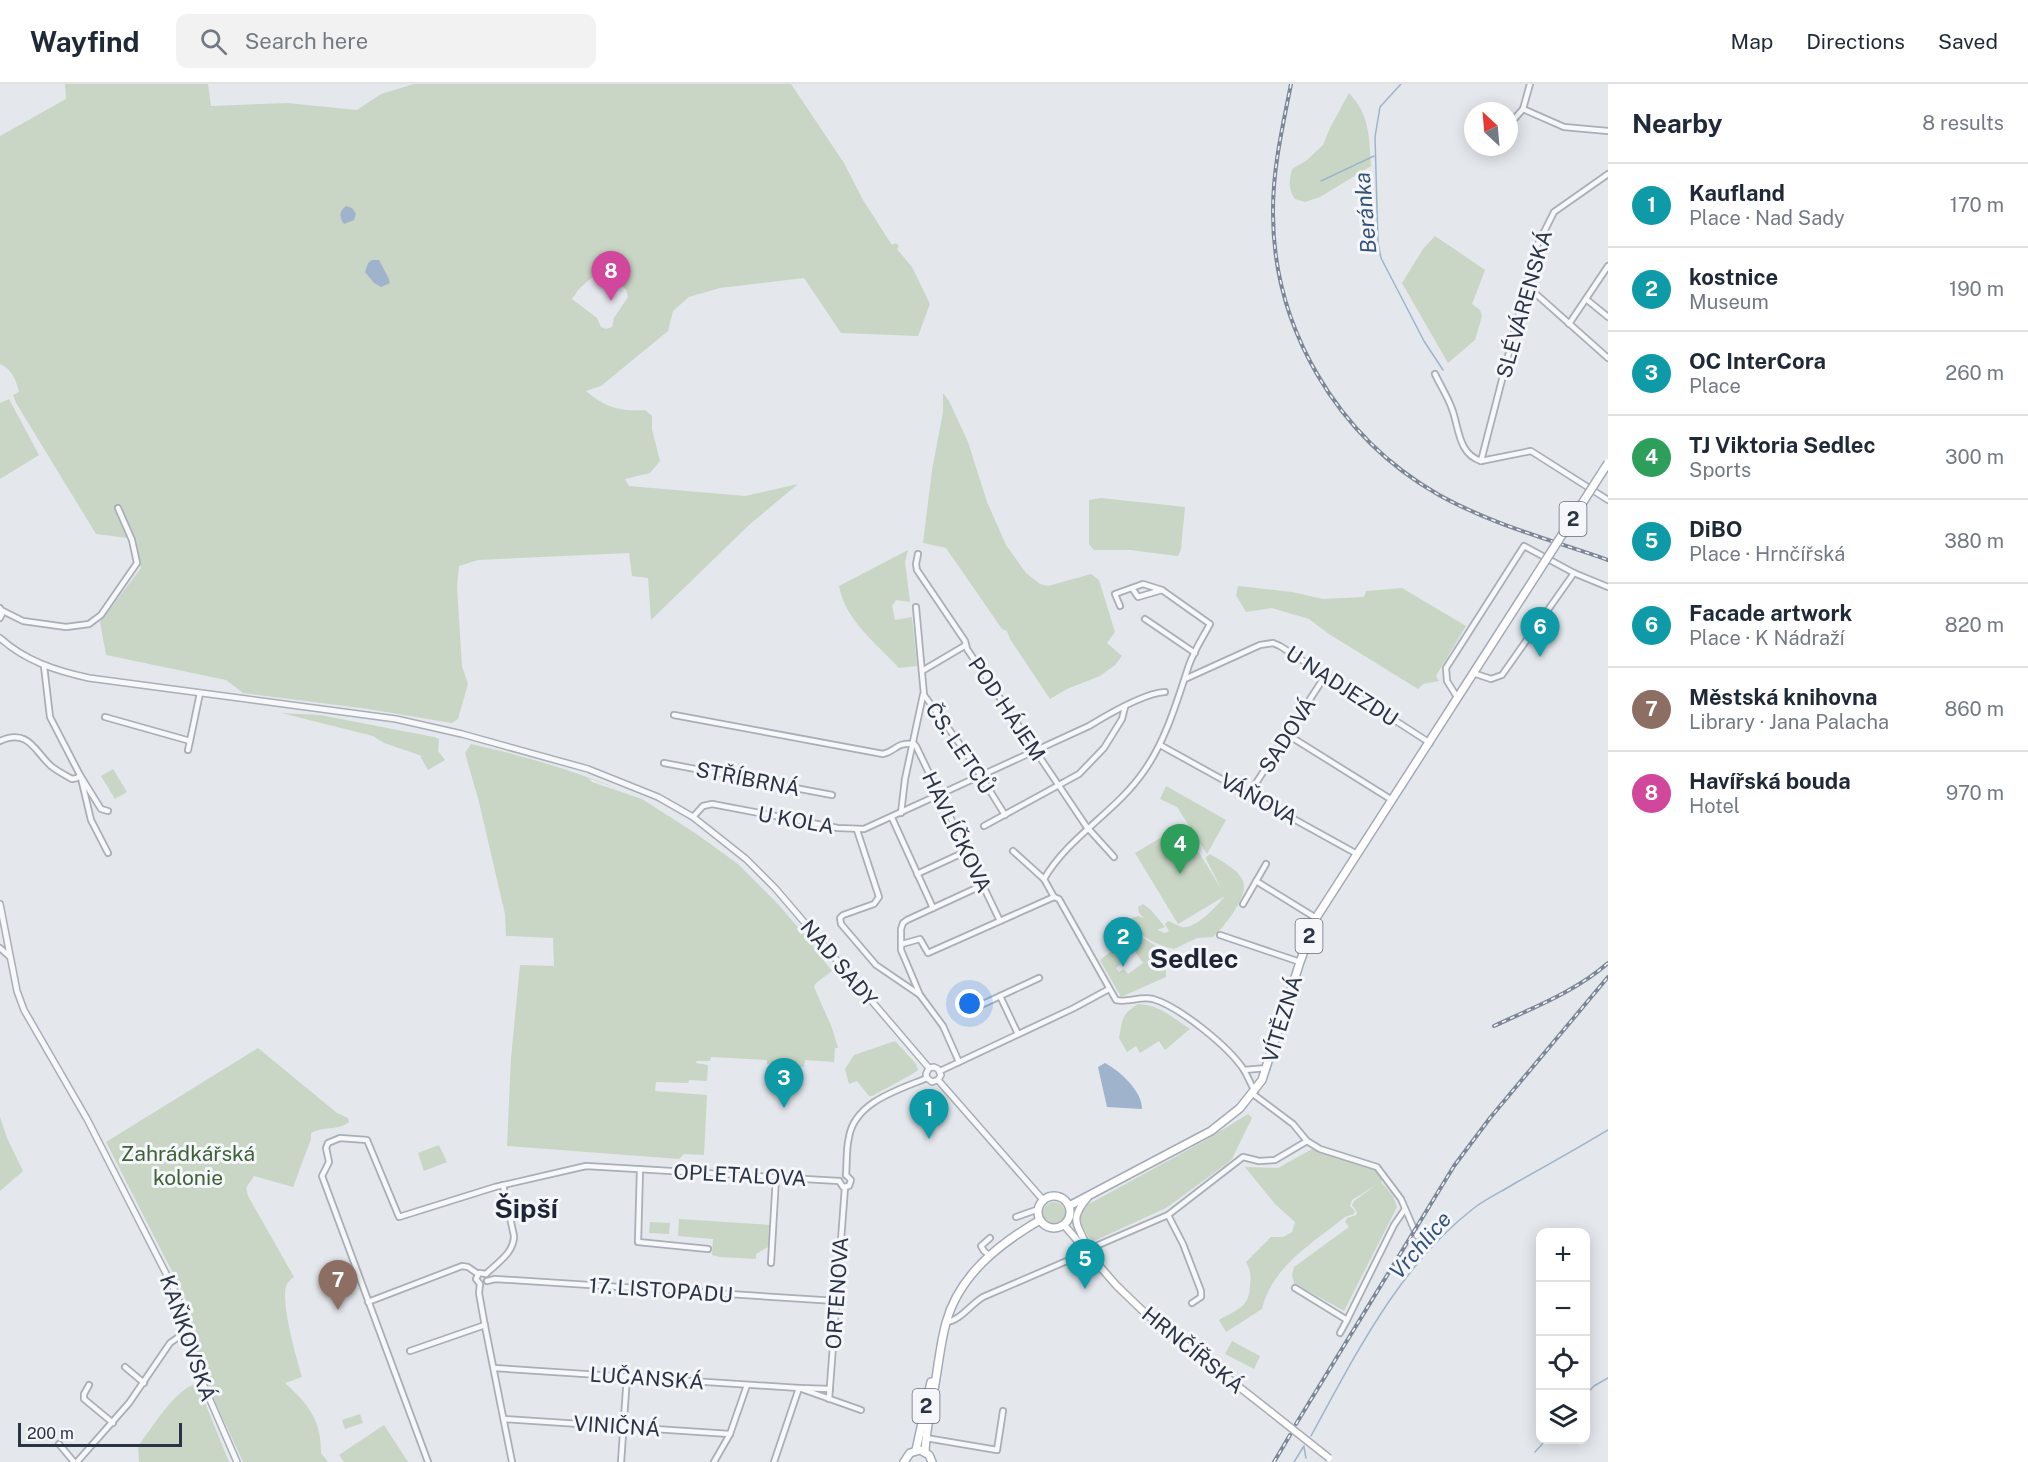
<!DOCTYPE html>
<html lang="en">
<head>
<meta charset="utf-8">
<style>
  body { margin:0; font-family:"Public Sans",sans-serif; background:#f2f2f3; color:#1f2937 }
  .controls { position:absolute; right:18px; bottom:18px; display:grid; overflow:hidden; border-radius:12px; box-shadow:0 3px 15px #0003 }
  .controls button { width:54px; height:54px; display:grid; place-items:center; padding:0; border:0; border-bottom:2px solid #e0e1e3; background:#fff; color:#1f2937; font:30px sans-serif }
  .compass { position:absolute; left:1464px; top:18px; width:54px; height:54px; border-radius:50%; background:#fff; box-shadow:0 3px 15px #0003; rotate:334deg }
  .scale { position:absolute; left:18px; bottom:15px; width:164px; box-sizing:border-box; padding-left:6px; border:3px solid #2b3445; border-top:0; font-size:16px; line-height:21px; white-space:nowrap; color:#2b3445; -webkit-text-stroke:4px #f4f6f9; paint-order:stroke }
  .you { position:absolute; left:970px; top:920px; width:21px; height:21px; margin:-15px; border:4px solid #fff; border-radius:50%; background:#1a73e8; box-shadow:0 0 0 9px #1a73e833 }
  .badge { display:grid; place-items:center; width:39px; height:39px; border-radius:50%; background:#d1495b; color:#fff; font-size:20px; font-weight:700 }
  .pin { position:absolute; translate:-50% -50px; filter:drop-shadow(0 2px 3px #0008) }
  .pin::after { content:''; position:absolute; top:32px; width:21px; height:18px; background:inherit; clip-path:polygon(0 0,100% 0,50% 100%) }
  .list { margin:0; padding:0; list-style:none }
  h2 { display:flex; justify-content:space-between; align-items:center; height:78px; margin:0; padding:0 24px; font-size:26px }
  h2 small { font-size:20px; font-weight:400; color:#747a83 }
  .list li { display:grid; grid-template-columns:39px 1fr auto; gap:18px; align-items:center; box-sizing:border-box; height:84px; padding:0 24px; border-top:2px solid #e0e1e3 }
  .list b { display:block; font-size:22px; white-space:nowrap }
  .list p { margin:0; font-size:20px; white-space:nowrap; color:#747a83 }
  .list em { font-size:20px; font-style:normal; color:#747a83 }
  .icon { flex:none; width:33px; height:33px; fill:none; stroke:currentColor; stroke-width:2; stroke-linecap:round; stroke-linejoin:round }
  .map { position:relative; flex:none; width:1608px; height:1378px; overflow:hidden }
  header { display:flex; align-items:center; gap:36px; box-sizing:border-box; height:84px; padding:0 30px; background:#fff; border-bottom:2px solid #e0e1e3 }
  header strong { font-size:28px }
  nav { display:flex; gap:33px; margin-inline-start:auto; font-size:21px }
  .search { width:420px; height:54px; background:#f2f2f3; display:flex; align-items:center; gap:15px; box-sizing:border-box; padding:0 21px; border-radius:12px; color:#747a83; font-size:22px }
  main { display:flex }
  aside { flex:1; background:#fff }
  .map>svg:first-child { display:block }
</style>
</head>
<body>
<header>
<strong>Wayfind</strong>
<div class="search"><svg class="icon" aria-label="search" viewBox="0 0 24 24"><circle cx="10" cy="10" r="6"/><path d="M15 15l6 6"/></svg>Search here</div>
<nav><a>Map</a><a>Directions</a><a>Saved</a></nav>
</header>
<main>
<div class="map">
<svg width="1608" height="1378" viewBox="0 0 1608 1378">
  <rect width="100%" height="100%" fill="#e4e7ec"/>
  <g fill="#c9d6c5" fill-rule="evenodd">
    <path d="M65,0h143l3,22 76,-3 70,7 24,-16 33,-10h377l53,79 19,37 29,45 4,-2 3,3 -2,3 15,18 18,37 -12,32 -77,-3 -37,-55 -84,10 -31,9 -16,14 -5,20 -67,55 -15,5c18,16 35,21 59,19l7,6v13l8,32 -10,12 -25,6 4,7 116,10 53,-12 -49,41 -98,95 -3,-42 -16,-2 -3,-23 -151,7 -19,6 -2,21 5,79 6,18 -10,35 -6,4 -84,-14 -125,-16 -17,-13 -120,-25 -6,-33 41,-54 -5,-29 -40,-5 -80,-131 -3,-8 6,-3c-3,-12 -7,-23 -19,-28v-228l66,-37zM600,186l26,19 2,8 -14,21 -2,9 -6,2 -5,-2 -4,-9 -25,-19 7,-10z"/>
    <path d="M1349,9c21,22 20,44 22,73l-51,31 -15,5 -10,-3c-7,-10 -6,-18 -3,-30l15,-9 16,-15 8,-19z"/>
    <polygon points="1435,152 1485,186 1472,220 1480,226 1482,232 1475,256 1448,279 1402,199 1423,165"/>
    <polygon points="943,309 949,317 968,358 987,418 1006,461 1026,489 1040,500 1048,502 1091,490 1099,496 1115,548 1107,559 1122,572 1115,581 1100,592 1067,605 1050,615 1010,555 1007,547 1002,545 946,464 923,459 932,386 943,328"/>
    <polygon points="9,315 39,371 0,395 0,319"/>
    <polygon points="1101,414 1185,423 1181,465 1178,472 1130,466 1094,466 1089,460 1089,416"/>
    <path d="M908,466l-3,12 5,40 -14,-2 -4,6 3,14 17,-3 5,49 -18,2c-22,-24 -54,-48 -60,-82z"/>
    <polygon points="1238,502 1292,508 1323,515 1364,513 1366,507 1402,504 1466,542 1436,592 1439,597 1423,600 1418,605 1329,550 1309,535 1272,524 1246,528 1236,511"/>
    <polygon points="281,629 320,631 434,653 439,655 438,667 445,676 428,686 420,672 425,673 384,659 373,652"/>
    <path d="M471,660c51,11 101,26 150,46l-33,-12 4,4 50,17 53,34 43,31 39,39 56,65 -29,-33 28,36 -16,12 -2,4 18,41 6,20h-3l-1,14 -29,-2 -1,7 -37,-3v-4l-56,-3 -1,4h-13l-1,2 12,2 -1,16 -18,-1 -1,3 -32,-1 -1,9 52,4 -3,60 -20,-1 -5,5 -172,-13 4,-88 9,-93 34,1 -1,-28 -47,-2 -1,-22 -26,-112 -14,-49z"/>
    <polygon points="113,685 127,708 115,715 101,692"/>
    <polygon points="1166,702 1226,736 1207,770 1177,723 1160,715"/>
    <path d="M1182,741l40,65 -16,-31v-2l4,-3c10,6 29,16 33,27 6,15 -19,46 -30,56l-16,1 -23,11c-17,-3 -35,-14 -46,-27l1,-3 9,-3 6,2 -5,-5 -1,-6 5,-3 8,6 14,17 -8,3 8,3 4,-2 -4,-7 3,-3c5,1 9,5 14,6 13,3 36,-22 43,-31l-47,28 -43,-71z"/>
    <path d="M1135,849l31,19v25l-45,20 -21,-37zM1132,863l11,16 -15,11 -4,-5 -5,3 -3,-4 5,-4 -4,-6z"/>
    <path d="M1138,920c22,1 35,14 52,25l-25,21 -6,-9 -19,12 -4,-7 -9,6 -8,-14c4,-20 2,-23 19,-34z"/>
    <polygon points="895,957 916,980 918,986 909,992 872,1012 869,1012 857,997 849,1000 845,985 854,971"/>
    <path d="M258,964l79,65 11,5 1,4c-11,9 -26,4 -38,11v6l-18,48 -39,-11 -8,12 2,8 46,81c-3,2 -5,4 -7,7 -8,14 10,76 15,93l-17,6c24,22 36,37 36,70l7,9h-85l-38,-82 -12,-43 -7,-37 -3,-7 -77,-151z"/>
    <path d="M1248,1030l4,4 -20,41 -7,6 -59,43 -74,34c-8,-13 -18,-24 -5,-37l119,-65z"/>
    <polygon points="0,1033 7,1054 23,1087 0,1107"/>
    <polygon points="439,1061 447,1078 424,1087 418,1069"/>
    <path d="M1312,1065l61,19 10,11 -2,3 12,14 4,11 -53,104 -50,-28 -2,-8 2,-8 55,-40 -4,-5 2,-4 9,-3 1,-3 -5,-7 2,-4 22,-16 -24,15 -2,6 5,5 -1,3 -9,3c-32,26 -73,49 -83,92l-36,23 -7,-12c18,-11 30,-12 31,-34 1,-10 1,-15 -4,-24l25,-25h12l9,-5 3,-10 -20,-18 -30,-37 33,1z"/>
    <circle cx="1054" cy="1129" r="11"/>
    <polygon points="679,1135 771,1141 768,1163 756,1170 756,1175 720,1173 712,1171 713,1155 678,1152"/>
    <polygon points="650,1138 670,1139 669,1150 649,1149"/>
    <polygon points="1232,1257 1260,1272 1254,1285 1225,1270"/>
    <path d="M197,1299l32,79h-90l-1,-16c15,-19 36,-56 59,-63z"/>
    <polygon points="360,1330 363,1339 345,1345 342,1336"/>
    <polygon points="384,1341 408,1378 344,1378 339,1371"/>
  </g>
  <g fill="#9fb4cc">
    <path d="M346,122l6,2 4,6 -2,6 -10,4c-5,-7 -5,-13 2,-18z"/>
    <polygon points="372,176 379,176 388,193 390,199 381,203 374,199 365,188 368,179"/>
    <path d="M1105,979c15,8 37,28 37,46l-35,-2 -9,-40z"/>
  </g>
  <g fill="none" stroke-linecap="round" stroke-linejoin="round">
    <g stroke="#9fb4cc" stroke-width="1.5">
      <polyline points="1401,0 1380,23 1375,53 1378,159 1381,174 1424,257 1443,286"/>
      <polyline points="1321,97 1374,72"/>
      <polyline points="1586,1310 1594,1302 1608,1294"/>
      <path d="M1311,1352c45,-82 88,-170 163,-228 13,-10 29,-17 43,-26 31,-17 61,-34 91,-52"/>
      <polyline points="1304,1363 1306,1374"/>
      <polyline points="1535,1368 1546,1356"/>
      <polyline points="1294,1378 1304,1362"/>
    </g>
    <defs>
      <g id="minor">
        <polyline points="1530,0 1523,25 1564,43 1608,47"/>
        <polyline points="1509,41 1523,25"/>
        <polyline points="1492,64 1493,63"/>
        <polyline points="1526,206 1536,210 1608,274"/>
        <polyline points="1586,215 1608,233"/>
        <polyline points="1569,240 1608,182"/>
        <path d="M1435,290c5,11 13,23 17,35 7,18 6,45 29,52l50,-10 77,49"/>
        <polyline points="1481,377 1536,164 1554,128 1608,90"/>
        <polyline points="918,470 916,480 917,486 965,557 967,565 1086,742 1114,773"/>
        <polyline points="1120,522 1115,510 1143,500 1162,506"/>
        <polyline points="916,523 924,611 967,670 1005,731"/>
        <polyline points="0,524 2,530 0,534"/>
        <polyline points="1,526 23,537 66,543 89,540 101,531 137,479 132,456 118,424"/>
        <polyline points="1145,535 1195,569"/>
        <polyline points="44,582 50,633 80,691 101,725 108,727"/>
        <polyline points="922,587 966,561"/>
        <polyline points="1473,589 1491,595 1502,591 1574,489"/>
        <polyline points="1185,595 1260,561 1273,559 1280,562 1430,659"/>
        <polyline points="1457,613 1447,597 1446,584 1524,462 1574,489 1608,503"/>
        <path d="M674,631l209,39c14,-3 12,-12 31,-10"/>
        <polyline points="105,633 190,657 200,609"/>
        <polyline points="1288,651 1392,716"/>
        <path d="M0,657c29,-13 35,11 51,25 6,5 14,9 21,13l5,-1 3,-3"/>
        <polyline points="914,660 916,662 1000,837"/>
        <polyline points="1160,661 1357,770"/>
        <polyline points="188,666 190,657"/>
        <polyline points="664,679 832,711"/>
        <polyline points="81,694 91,736 108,769"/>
        <polyline points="1249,710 1325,592"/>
        <polyline points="901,729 905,695 923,611"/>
        <path d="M693,733l10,-11 9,-2 126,24 26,1 225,-103c18,-11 55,-33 76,-34"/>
        <polyline points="892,734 933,824"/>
        <polyline points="984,742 1079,690 1104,664 1122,635 1125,623"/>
        <polyline points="857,746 879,813 874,820 843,831 840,834 841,840 876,881 920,911"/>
        <path d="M1013,767l31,28 10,18 5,2 57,101c12,3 24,-4 37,-1 27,8 76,48 91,71 4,7 7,15 11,21"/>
        <polyline points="917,790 967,767"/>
        <path d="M1044,795c25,-43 72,-67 100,-108 22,-31 33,-70 45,-106 5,-14 14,-28 21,-41l-48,-34 -24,7 -6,-9"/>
        <polyline points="1256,797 1316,834"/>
        <polyline points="1243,820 1266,780"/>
        <polyline points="1220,851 1300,878"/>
        <polyline points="902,860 920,855 928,869 1054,813"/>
        <polyline points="0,864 9,872"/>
        <polyline points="1000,912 1018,950"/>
        <polyline points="968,927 1039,894"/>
        <polyline points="959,978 943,942 920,911 904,873 901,866 901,845 903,839 907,836 983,801"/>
        <polyline points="1244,986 1267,984"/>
        <polyline points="940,987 1074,924 1109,905"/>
        <polyline points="1253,1010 1293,1040 1307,1057 1320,1065 1377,1083 1401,1115 1417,1152"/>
        <polyline points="640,1085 638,1158 708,1165"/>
        <path d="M846,1091c1,-12 0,-26 3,-38 6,-35 49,-47 78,-59"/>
        <polyline points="839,1097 843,1103 849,1102 851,1096 846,1091"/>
        <polyline points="1168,1131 1183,1160 1201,1207 1201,1213 1192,1219"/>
        <polyline points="1016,1133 1039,1125"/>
        <polyline points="1096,1162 1168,1131 1243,1073 1259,1077 1275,1076 1307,1057"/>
        <polyline points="989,1171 984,1167 981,1162 990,1154"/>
        <polyline points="771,1179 776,1093"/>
        <polyline points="486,1190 479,1189 476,1195 480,1200 479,1209 484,1237 512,1378"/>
        <path d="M486,1190c11,-11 28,-21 28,-38l-11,-51"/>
        <polyline points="487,1197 495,1195 836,1217"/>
        <polyline points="1295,1204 1347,1236 1394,1141 1405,1125"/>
        <polyline points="368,1218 462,1182 468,1183 478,1190"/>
        <path d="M946,1238c14,-1 25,-18 37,-25l93,-40 8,-9"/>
        <polyline points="1340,1249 1347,1236"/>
        <polyline points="410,1267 485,1241"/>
        <polyline points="125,1283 144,1299"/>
        <polyline points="494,1284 799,1304 861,1326"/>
        <polyline points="89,1301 84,1310 84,1315 113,1339"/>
        <polyline points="829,1315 845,1103"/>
        <polyline points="504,1335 730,1350"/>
        <polyline points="926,1354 997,1366 1003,1327"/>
        <polyline points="59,1360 74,1378"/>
        <polyline points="77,1378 129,1319 170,1259 187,1247"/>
        <polyline points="428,1378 322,1092 329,1078 326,1064 328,1059 340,1054 367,1056 399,1133 495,1103 586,1082 839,1097"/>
        <polyline points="621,1378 627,1292"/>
        <polyline points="714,1378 730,1350 747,1301"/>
        <polyline points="774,1378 799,1304 830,1305"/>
      </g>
      <g id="tertiary">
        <path d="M0,554c25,23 57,33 89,40l307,41 66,15 126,35 70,28 35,20 53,42 29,29 154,180 5,-1 4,2 3,6 -3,5"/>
        <polyline points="0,820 17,907 24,926 87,1035 177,1211 204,1302 237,1378"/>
        <polyline points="929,984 926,990 927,994 932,998 938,996"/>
        <polyline points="938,996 1044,1117"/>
      </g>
      <g id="secondary">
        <path d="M1088,1113c-22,26 -8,28 1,55"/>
        <polyline points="1064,1141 1116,1201 1146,1230 1271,1328"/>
      </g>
      <g id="primary">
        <circle cx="1054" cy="1128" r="16"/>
        <polyline points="1069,1122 1211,1047 1240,1024 1262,996 1300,878 1316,834 1537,490"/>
        <polyline points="916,1366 931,1298"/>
        <path d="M925,1368c1,-25 7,-49 11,-74 3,-18 5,-37 10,-55 13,-48 53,-79 94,-103"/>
        <polyline points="904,1378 910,1369 920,1366 929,1371 932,1378"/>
      </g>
    </defs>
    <use href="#minor" stroke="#a9aeb7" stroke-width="8"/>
    <use href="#tertiary" stroke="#a9aeb7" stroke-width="8"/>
    <use href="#secondary" stroke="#a9aeb7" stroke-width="9"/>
    <use href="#primary" stroke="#a3abb8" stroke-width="10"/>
    <use href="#minor" stroke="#f7f8fa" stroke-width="4.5"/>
    <use href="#tertiary" stroke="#f7f8fa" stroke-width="5"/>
    <use href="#secondary" stroke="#fff" stroke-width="6"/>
    <use href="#primary" stroke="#fff" stroke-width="7"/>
    <defs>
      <g id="rail">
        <path d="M1291,0c-8,41 -18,83 -18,126 -1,117 64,227 166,285 52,29 112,45 169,65"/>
        <path d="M1494,942c38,-18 81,-34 114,-63"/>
        <polyline points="1296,1340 1454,1082 1490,1034 1608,893"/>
        <polyline points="1274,1378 1290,1351"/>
      </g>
    </defs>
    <use href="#rail" stroke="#7d8696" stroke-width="4"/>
    <use href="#rail" stroke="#f4f6f9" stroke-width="1.5" stroke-dasharray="4.5" stroke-linecap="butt"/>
    <defs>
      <polyline id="secondary-bridge" points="1271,1328 1329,1374"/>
      <polyline id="primary-bridge" points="1537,490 1608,379"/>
    </defs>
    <use href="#secondary-bridge" stroke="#a9aeb7" stroke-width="9" stroke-linecap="butt"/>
    <use href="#primary-bridge" stroke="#a3abb8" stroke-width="10" stroke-linecap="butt"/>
    <use href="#secondary-bridge" stroke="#fff" stroke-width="6"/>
    <use href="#primary-bridge" stroke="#fff" stroke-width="7"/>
  </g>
  <g text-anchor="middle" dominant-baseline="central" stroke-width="6" stroke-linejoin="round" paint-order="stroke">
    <g fill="#f4f6f9" stroke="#676e7b" stroke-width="1.5">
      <rect x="1559.5" y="418" width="27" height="34" rx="4.5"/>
      <rect x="1295.5" y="835" width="27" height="34" rx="4.5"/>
      <rect x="912.5" y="1305" width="27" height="34" rx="4.5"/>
    </g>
    <g font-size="20" font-weight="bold" fill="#2b3445">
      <text x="1573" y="435">2</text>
      <text x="1309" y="852">2</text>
      <text x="926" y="1322">2</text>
    </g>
    <g font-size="21" fill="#2b3445" stroke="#f4f6f9">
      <text transform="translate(1524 220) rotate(-74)">SLÉVÁRENSKÁ</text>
      <text transform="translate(1342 602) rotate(33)">U NADJEZDU</text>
      <text transform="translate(1007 625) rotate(56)">POD HÁJEM</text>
      <text transform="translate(1287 651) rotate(-57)">SADOVÁ</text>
      <text transform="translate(960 664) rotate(56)">ČS. LETCŮ</text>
      <text transform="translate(748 695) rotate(11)">STŘÍBRNÁ</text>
      <text transform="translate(1259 715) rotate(29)">VÁŇOVA</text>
      <text transform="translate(796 736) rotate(10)">U KOLA</text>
      <text transform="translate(957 748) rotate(64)">HAVLÍČKOVA</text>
      <text transform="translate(839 879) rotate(50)">NAD SADY</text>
      <text transform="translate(1282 935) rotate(-73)">VÍTĚZNÁ</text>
      <text transform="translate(740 1091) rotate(3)">OPLETALOVA</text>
      <text transform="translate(661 1206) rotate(4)">17. LISTOPADU</text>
      <text transform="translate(837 1209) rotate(-86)">ORTENOVA</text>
      <text transform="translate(188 1254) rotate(71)">KAŇKOVSKÁ</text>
      <text transform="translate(1193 1266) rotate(39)">HRNČÍŘSKÁ</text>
      <text transform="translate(647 1294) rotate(4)">LUČANSKÁ</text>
      <text transform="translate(617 1342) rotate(4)">VINIČNÁ</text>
    </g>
    <g font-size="21" fill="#3f6138" stroke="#f4f6f9">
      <text x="188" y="1069">Zahrádkářská<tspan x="188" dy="24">kolonie</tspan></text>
    </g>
    <g font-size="22" font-style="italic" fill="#34527a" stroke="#f4f6f9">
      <text transform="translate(1365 129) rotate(-95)">Beránka</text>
      <text transform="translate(1420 1161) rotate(-49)">Vrchlice</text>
    </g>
    <g font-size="27" font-weight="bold" fill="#1d2536" stroke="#f4f6f9">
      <text x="1194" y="874">Sedlec</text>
      <text x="526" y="1124">Šipší</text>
    </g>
  </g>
</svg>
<div class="controls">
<button>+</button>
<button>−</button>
<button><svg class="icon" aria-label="locate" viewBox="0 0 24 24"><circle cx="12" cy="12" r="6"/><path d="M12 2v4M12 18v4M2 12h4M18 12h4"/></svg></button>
<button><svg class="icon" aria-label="layers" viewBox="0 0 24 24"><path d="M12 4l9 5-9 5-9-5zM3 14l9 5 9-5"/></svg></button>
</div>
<svg class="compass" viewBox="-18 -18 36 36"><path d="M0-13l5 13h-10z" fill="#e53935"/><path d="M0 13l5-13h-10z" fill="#747a83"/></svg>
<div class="scale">200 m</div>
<div class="you"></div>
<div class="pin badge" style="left:929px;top:1055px;background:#0f9aa8">1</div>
<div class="pin badge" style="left:1123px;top:883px;background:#0f9aa8">2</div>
<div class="pin badge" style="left:784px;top:1024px;background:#0f9aa8">3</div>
<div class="pin badge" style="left:1180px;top:790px;background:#2e9e5b">4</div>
<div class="pin badge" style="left:1085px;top:1205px;background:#0f9aa8">5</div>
<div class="pin badge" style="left:1540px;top:573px;background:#0f9aa8">6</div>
<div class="pin badge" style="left:338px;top:1226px;background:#8d6e63">7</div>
<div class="pin badge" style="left:611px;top:217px;background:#d1479c">8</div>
</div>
<aside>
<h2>Nearby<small>8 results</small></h2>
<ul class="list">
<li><span class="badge" style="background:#0f9aa8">1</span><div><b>Kaufland</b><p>Place · Nad Sady</p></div><em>170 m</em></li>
<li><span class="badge" style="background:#0f9aa8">2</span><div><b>kostnice</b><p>Museum</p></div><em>190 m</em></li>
<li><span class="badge" style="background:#0f9aa8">3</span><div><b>OC InterCora</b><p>Place</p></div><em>260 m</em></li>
<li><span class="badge" style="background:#2e9e5b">4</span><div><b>TJ Viktoria Sedlec</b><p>Sports</p></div><em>300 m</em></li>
<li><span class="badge" style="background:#0f9aa8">5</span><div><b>DiBO</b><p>Place · Hrnčířská</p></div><em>380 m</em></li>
<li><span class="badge" style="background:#0f9aa8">6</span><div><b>Facade artwork</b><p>Place · K Nádraží</p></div><em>820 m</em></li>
<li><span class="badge" style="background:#8d6e63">7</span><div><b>Městská knihovna</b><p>Library · Jana Palacha</p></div><em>860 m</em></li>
<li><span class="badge" style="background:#d1479c">8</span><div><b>Havířská bouda</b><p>Hotel</p></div><em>970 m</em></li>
</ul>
</aside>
</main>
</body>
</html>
